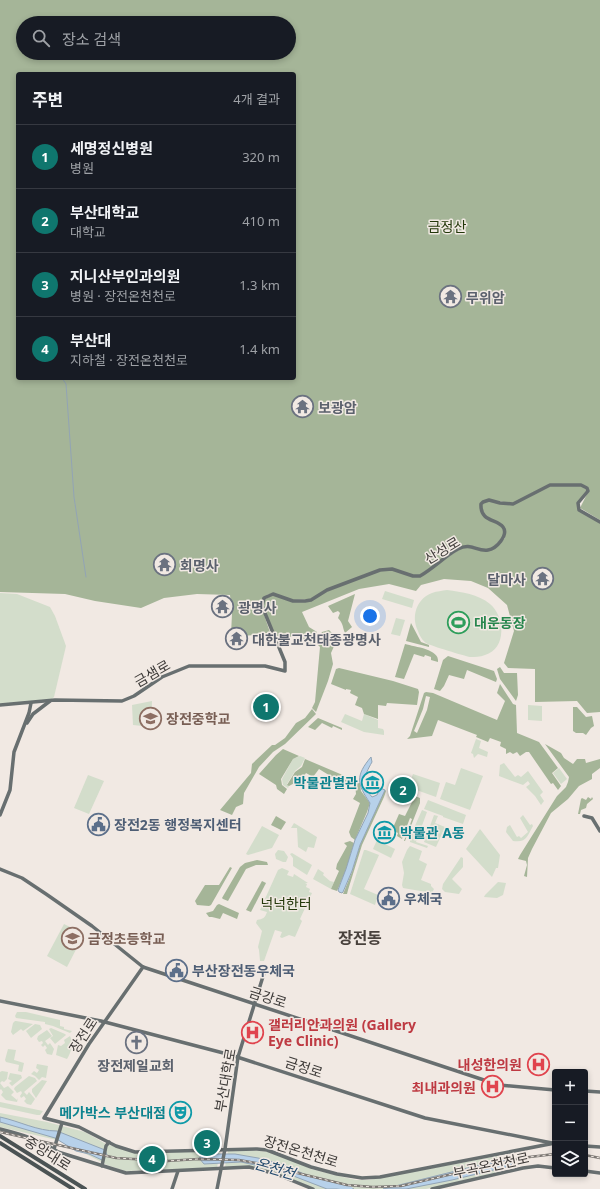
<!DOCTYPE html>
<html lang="ko">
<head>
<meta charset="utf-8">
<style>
  body { margin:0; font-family:"Noto Sans","Noto Sans KR",sans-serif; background:#20242c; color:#f1f3f6 }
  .controls { position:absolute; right:12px; bottom:12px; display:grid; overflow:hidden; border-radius:4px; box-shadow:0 2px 6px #0003 }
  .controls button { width:36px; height:36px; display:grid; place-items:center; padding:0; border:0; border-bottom:1px solid #363941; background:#171b24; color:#f1f3f6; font:20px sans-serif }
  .you { position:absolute; left:370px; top:616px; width:14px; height:14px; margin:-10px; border:3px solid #fff; border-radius:50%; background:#1a73e8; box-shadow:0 0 0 6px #1a73e833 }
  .badge { display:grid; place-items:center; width:26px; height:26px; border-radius:50%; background:#0f766e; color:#fff; font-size:13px; font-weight:700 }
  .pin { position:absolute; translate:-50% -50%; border:2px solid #fff; box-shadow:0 1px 4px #0006 }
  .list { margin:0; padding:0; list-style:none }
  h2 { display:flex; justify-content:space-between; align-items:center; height:52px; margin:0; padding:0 16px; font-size:17px }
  h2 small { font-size:13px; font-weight:400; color:#9ea1a6 }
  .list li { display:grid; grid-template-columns:26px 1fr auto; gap:12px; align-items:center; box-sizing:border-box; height:64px; padding:0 16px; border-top:1px solid #363941 }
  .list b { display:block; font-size:15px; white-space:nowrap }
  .list p { margin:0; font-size:13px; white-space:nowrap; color:#9ea1a6 }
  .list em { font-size:13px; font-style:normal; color:#9ea1a6 }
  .icon { flex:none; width:22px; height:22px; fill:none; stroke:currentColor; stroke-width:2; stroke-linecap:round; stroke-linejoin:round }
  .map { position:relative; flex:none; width:600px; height:1189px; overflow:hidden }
  .search { position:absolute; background:#171b24; box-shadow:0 2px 6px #0003; left:16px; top:16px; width:280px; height:44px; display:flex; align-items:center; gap:10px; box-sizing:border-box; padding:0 14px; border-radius:22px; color:#9ea1a6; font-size:15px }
  .panel { position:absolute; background:#171b24; box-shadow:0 2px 6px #0003; left:16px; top:72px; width:280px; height:308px; border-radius:4px }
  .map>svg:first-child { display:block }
</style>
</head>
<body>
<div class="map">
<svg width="600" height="1189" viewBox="0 0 600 1189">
  <rect width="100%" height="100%" fill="#f1e9e3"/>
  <g fill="#d3ddcb">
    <path d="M447,590c15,2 31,4 43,14 15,12 17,45 -5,51 -5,2 -10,2 -15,2 -5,-1 -39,-11 -44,-14 -3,-2 -7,-8 -8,-12 -7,-14 -2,-32 14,-38 5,-2 10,-2 15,-3z"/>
    <polygon points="385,591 414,600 412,608 382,599"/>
    <polygon points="0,593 17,594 50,607 55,616 66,646 54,697 51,700 0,704"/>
    <polygon points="396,618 405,620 400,636 391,634"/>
    <polygon points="152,701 151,727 133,725 132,705"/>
    <polygon points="528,705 542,706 542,721 528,720"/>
    <polygon points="345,714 362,721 364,714 378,720 378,728 383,729 384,731 384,735 364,732 341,722"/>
    <polygon points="476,739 481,741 479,748 488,752 487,757 478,754 474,758 473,754 471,753"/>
    <polygon points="300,756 305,758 301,766 295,771 287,784 289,786 288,788 283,785 282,779 293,759"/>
    <polygon points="504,763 515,777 518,775 521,777 528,771 543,792 540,795 544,801 541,805 535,796 526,787 530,784 528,781 523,785 499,776 500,765"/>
    <polygon points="461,768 483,776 470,810 440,799 446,782 455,785"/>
    <polygon points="559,768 567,779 561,784 553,773"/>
    <polygon points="413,774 440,783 436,797 408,787"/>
    <polygon points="88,775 104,781 89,814 74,808"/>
    <polygon points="428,800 466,815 463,824 443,817 443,816 424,809"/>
    <polygon points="422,810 427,812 416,842 428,846 427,848 410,842 410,837"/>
    <polygon points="434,815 438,816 435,823 445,827 436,847 424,842 426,835 428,835 432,827 430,826"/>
    <path d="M523,815l7,10 2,-1 1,2c-6,10 -6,17 -20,15l-7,-9 1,-5 3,-2 7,12 2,-1 2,2 7,-6 -8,-14z"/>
    <polygon points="294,823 317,837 314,848 308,847 306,852 298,847 297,828 291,828"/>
    <polygon points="262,826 279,835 272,848 248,855 246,854"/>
    <polygon points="480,829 500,855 498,868 496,868 492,877 466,849"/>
    <polygon points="377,840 395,849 391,858 373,849"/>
    <polygon points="410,846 422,851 419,860 427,864 421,880 431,884 431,886 434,889 432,893 403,888 402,885 404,873 402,862 407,850"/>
    <polygon points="278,850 284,851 288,857 286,862 283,862 276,859 275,854"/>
    <polygon points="364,850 366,850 379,855 364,889 378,895 375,905 350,894"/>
    <polygon points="292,853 312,865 307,875 293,866 293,858 290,854"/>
    <polygon points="461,857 463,858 463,867 452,879 462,889 459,894 445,892 442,889 443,884"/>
    <path d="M282,868l7,3 -2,4 6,2 1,-3 14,9h-3l2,1 -1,3 4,2 -1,3 3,1 -12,26 2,2 -7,16 -6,-2 -7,3 -2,-1 2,-5 -7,-2 -11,31h-4l-1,-11 -1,-3 4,-16 -6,-8 1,-3c6,-1 8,-2 10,-8l-7,-2 18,-40z"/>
    <polygon points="318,869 324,873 323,875 330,881 334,882 331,889 313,879"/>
    <polygon points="498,882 506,883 503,895 497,898 484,897 485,895"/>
    <polygon points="64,924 84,934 67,967 47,956"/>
    <polygon points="17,1012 26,1012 60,1020 60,1026 64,1027 64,1029 72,1031 70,1033 53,1026 45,1024 45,1022 16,1018 15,1016"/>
    <polygon points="15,1021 16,1021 33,1024 23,1031 21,1029 13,1035 11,1032 13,1023"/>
    <polygon points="35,1024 40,1025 42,1029 31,1038 26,1031"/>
    <polygon points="51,1028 65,1034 66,1035 55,1044 50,1038 53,1036 49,1029"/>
    <polygon points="47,1030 52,1036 45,1041 48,1045 50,1043 54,1049 52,1055 47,1054 45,1050 47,1048 45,1045 43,1047 41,1045 43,1043 42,1041 39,1042 37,1039 38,1036"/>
    <path d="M70,1036c4,7 1,17 -3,23l-11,-4 2,-10 3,1 4,-3 -1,-3z"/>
    <polygon points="8,1049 16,1050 14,1060 24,1063 22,1072 18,1071 19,1065 6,1062 5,1060"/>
    <polygon points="37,1064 48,1066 46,1078 42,1077 39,1080 35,1076 31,1074 34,1071 37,1073 39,1070 36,1068"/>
    <polygon points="2,1071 8,1072 7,1079 4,1082 2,1081 0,1083 4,1088 8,1086 14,1092 11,1095 17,1100 18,1098 17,1102 6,1100 1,1095 3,1092 1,1089 0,1090 0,1072"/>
    <polygon points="10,1073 21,1075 22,1078 12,1086 9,1083 12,1081 8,1079"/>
    <polygon points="29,1076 35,1078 37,1081 24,1092 27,1095 29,1092 35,1099 31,1105 27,1104 24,1101 26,1099 24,1096 21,1098 20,1096 22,1093 21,1091 17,1093 14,1089 15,1087"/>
    <polygon points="42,1080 47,1081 36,1098 32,1092 32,1089"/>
    <polygon points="0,1102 43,1111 40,1115 37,1115 0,1107"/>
    <polygon points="0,1113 47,1122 85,1132 106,1144 136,1153 155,1153 220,1150 217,1168 125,1171 107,1165 61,1141 0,1127"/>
    <polygon points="248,1150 269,1152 287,1158 311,1169 339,1176 356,1180 369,1180 497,1156 500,1170 500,1172 426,1189 315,1189 299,1182 249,1166 225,1167 228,1151"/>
  </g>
  <g fill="#a5b598" fill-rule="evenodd">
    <path d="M0,0h600v520l-20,-12 9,-18 -2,-4 -37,-2 -37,19 -25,-3 -6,2v10l21,16v9l-12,12 -6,1 -16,-5 -10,2 -39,28h-7l-21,-7 -29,7 -53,24 -17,1 -20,-7 -6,2 -6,11 11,32 -17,-3 -14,1 -10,-2 1,-20 -2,-19 -33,-1 -33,4 -23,10 -46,-7 -30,-7 -65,-2zM23,23h266v30h-266zM18,74h276v304h-276z"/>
    <path d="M550,485l32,1 5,4 -10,17 23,15v190l-13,1 -10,-12 -42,1v-33l-27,-1 -4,-5 10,-32 -7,-26 -19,-17 -17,-7 -27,-2 -23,6 -5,6 -27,-7 -30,5 -57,23 7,15 8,5 -6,12c-12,-9 -23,-7 -36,-8l-12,-31 2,-6 8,-4 30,7 25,-11 51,-20 13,-1 28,6 40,-27 9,-3 16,5 15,-8 5,-5v-10l-20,-12 -4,-10 2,-3 5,-2 24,4z"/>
    <path d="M355,594l-7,27 4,6 -7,6c-3,-7 -1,-8 -7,-15l2,-5 -2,-2 -5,2 -5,-7z"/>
    <polygon points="411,623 421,642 429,645 429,647 406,641"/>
    <polygon points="329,630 338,639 336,642 331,653 333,664 328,681 316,712 312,708 315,702 320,647 316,643 322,632"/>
    <path d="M405,644c10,3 35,5 33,18l-7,-2v-3l-6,-2 -1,2 -10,-3 -10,25 -9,-2z"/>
    <polygon points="448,656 494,671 497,679 496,682 467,670 464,679 449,675 444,686 440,691 434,689 443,660"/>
    <polygon points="500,667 504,673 517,673 518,695 516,701 500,679 497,669"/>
    <polygon points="339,668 393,681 418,689 419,692 417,705 387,703 386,706 378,705 378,719 364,714 362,708 355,705 358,697 350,693 351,690 346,689 346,690 331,684 336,669"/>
    <path d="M500,684l13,20 3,1 1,28 22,9 19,26 -6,5 9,13 -3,4 -5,-7 -2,1 -22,-32h-3l-6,4 -3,-4 -4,2 -3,-2 -4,2v-5l-6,-3 1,-4 -11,-4 -2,4 -12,-5 1,-2 -39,-15 -6,16 -25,3 3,-3 14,-43 2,-1 7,1 64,27 8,-19 -8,-8zM426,696l4,1 -3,13 -10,23 -3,-2 9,-22z"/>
    <polygon points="573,707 577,707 586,717 592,716 594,726 591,728 586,735 583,733 576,733 573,731"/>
    <polygon points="312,709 316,714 285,744 273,752 259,767 244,793 243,804 236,807 232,815 220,810 251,773 252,764 272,745 275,745 285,738 296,723 305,718"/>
    <polygon points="318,718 342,728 342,730 333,726 332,728 322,723 315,730 308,727"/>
    <polygon points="545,744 561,753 564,758 573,764 577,759 585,759 586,763 600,759 600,768 592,774 592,779 579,786 568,799 551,813 532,849 528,858 527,877 524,876 527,865 526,861 518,859 520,855 557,796 566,787 568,782 569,777"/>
    <polygon points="283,749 299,756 293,759 281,779 282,785 287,789 284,794 277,789 276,785 259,774 276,755"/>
    <polygon points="305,759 345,776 349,783 350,788 319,769 313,777 306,773 302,779 289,786 287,785 295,772 302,767"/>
    <polygon points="355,783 360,783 361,791 370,803 367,812 355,840 351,837 349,832 360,803 353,799 356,794"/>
    <polygon points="385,790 386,791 384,797 362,845 348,890 347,894 343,894 352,872 360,845"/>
    <polygon points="415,796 420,798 420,803 405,841 404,841 412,819 410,818 402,839 397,836 398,833 392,830 399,814 405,816"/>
    <polygon points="588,797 591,799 592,797 593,799 587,804 586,808 581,810 580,814 578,814 581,799 582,798 586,800"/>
    <polygon points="276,816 286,822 281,830 271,825"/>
    <polygon points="350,841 354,843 346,870 337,891 331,889 339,871 336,869 337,864 347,846 344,843"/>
    <polygon points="257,860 267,862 268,865 256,865 246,869 228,901 223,899 222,898 240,867 245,863"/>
    <polygon points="230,867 232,868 211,905 209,906 197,905 195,901 205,885 219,885"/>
    <polygon points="262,881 266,883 251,912 246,910"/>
    <polygon points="219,904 239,913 237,919 223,913 220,919 212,917 209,917 206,913 213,911 217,905"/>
  </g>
  <g fill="#b7d1ea" stroke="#92a4b5">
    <path d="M371,757l1,5c-8,14 -11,22 0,35l5,-2 3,-7 5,2 -25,55 -8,26 -9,21 -1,1 -3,-1 -1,-2 8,-21 9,-29 13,-27 2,-10c-13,-19 -15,-27 1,-46z"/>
    <path d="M0,1117c19,4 37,14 57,14l48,19 2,5 -5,5 -13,-6 -13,-3 -21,-13 -55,-16z"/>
    <polygon points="205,1154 235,1154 258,1158 282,1164 326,1184 354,1189 327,1189 278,1170 241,1162 204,1164 199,1158"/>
    <polygon points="508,1158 513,1163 510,1166 452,1180 406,1189 383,1189"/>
  </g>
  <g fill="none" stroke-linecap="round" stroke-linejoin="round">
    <polyline stroke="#92a4b5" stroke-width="1" points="62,378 66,384 74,497 86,577"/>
    <polyline stroke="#b7d1ea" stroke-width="5" points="313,1179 350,1189"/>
    <g stroke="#686f70" stroke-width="3.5">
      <path d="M0,705l55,-5 67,1 12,-5 28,-19 27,-11h76l20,5v-9l-23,-56 2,-8 9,-4 20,7h12l6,-1 16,-10 53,-20 12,-1 21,7h7c14,-8 25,-20 38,-27 13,-7 19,3 30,1 8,-1 21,-15 15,-23 -6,-8 -23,-5 -22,-23l2,-2 6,-2 11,3 13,1 37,-19h31l6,3 1,3 -10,12 1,7 21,12"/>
      <polyline points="27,723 33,714 50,701"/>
      <polyline points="0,815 10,790 14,752 29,713 31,703"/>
      <polyline points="584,816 592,818 600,831"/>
      <polyline points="0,869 22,878 46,894 92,926 143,967 499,1085 555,1090"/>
      <polyline points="143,967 89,1044 44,1118 79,1127 116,1146 135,1152 257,1149 267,1150 311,1167 337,1174 362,1178 380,1177 555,1143"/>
      <polyline points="0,1001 101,1021 231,1055 425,1118 552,1143"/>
      <polyline points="585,1091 600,1092"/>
      <path d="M0,1129c20,5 41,11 58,23l68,21 123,-6 27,7 37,15"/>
      <polyline points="585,1146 600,1147"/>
      <polyline points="54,1149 62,1123"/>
      <polyline points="102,1166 106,1146 109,1142"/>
      <polyline points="585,1171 600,1173"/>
      <polyline points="172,1189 178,1171"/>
      <polyline points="217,1189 225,1149 238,1057 265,970"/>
      <polyline points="432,1189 523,1168 538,1166 555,1168"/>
    </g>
    <g stroke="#4b5354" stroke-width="4">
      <polyline points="0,1136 85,1189"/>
      <polyline points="0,1143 73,1189"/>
    </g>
    <defs>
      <g id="rail">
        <polyline points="0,1132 116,1158 167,1161 198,1159 239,1160 256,1163 347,1185 373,1187 401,1186 521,1158 555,1154"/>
        <polyline points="585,1155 600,1158"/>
      </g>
    </defs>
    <use href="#rail" stroke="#7d7975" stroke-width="2.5"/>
    <use href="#rail" stroke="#f1e9e3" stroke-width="1" stroke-dasharray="3" stroke-linecap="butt"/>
  </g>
  <defs>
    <symbol id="temple-ring" viewBox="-11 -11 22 22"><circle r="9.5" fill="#f1e9e3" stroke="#6b7280" stroke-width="1.5"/><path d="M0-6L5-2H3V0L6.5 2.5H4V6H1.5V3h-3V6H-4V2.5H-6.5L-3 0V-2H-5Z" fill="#6b7280"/></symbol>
    <symbol id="stadium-ring" viewBox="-11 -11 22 22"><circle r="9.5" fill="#f1e9e3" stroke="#2e9e5b" stroke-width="1.5"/><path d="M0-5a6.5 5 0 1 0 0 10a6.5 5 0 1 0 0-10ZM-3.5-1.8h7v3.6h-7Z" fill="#2e9e5b"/></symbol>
    <symbol id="school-ring" viewBox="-11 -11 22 22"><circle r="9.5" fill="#f1e9e3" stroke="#8d6e63" stroke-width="1.5"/><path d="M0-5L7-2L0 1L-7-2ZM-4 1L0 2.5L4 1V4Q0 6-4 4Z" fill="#8d6e63"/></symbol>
    <symbol id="museum-ring" viewBox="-11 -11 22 22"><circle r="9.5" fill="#f1e9e3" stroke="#0f9aa8" stroke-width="1.5"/><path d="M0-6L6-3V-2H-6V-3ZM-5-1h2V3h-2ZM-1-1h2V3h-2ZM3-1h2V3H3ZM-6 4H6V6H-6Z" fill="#0f9aa8"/></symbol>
    <symbol id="civic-ring" viewBox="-11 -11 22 22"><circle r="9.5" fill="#f1e9e3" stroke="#5c6f8a" stroke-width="1.5"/><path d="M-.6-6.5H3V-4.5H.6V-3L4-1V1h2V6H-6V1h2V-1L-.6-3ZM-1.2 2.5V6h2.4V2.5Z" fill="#5c6f8a"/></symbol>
    <symbol id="hospital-ring" viewBox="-11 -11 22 22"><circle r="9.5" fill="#f1e9e3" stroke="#e0444e" stroke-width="1.5"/><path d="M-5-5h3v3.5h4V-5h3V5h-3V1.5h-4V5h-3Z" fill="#e0444e"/></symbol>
    <symbol id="church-ring" viewBox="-11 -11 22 22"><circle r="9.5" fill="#f1e9e3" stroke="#6b7280" stroke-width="1.5"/><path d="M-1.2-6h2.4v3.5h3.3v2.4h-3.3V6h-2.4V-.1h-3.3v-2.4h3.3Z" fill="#6b7280"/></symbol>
    <symbol id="theatre-ring" viewBox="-11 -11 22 22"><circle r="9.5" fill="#f1e9e3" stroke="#0f9aa8" stroke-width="1.5"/><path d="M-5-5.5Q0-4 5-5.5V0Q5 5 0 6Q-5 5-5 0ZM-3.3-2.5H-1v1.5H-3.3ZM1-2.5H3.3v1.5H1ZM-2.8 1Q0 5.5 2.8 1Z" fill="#0f9aa8"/></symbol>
  </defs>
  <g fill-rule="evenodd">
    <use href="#temple-ring" x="438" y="284" width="25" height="25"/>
    <use href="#temple-ring" x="290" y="394" width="25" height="25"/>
    <use href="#temple-ring" x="152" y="552" width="25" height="25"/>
    <use href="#temple-ring" x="530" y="566" width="25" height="25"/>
    <use href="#temple-ring" x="210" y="594" width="25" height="25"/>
    <use href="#stadium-ring" x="446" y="610" width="25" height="25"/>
    <use href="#temple-ring" x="224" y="626" width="25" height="25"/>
    <use href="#school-ring" x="138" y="706" width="25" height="25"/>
    <use href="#museum-ring" x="360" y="770" width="25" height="25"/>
    <use href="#civic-ring" x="86" y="812" width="25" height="25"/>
    <use href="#museum-ring" x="372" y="820" width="25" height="25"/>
    <use href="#civic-ring" x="376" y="886" width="25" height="25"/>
    <use href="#school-ring" x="60" y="926" width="25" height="25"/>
    <use href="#civic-ring" x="164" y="958" width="25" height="25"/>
    <use href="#hospital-ring" x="240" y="1020" width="25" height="25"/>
    <use href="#church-ring" x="124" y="1030" width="25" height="25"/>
    <use href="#hospital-ring" x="526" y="1052" width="25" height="25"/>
    <use href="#hospital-ring" x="480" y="1074" width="25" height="25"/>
    <use href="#theatre-ring" x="168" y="1100" width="25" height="25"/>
  </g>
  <g text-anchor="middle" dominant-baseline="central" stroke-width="3" stroke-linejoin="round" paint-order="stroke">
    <g font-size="14" fill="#23380a" stroke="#f1e9e3">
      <text x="447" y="226">금정산</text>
      <text x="286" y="903">넉넉한터</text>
    </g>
    <g font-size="14" font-weight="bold" fill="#5b616d" stroke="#f1e9e3" text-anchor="start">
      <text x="466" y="297">무위암</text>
      <text x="318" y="407">보광암</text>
      <text x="180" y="565">회명사</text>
      <text x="526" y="579" text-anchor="end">달마사</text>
      <text x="238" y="607">광명사</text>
      <text x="252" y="639">대한불교천태종광명사</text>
      <text x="136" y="1065" text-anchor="middle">장전제일교회</text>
    </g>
    <g font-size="14" fill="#3d3a38" stroke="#f1e9e3">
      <text transform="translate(442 550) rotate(-31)">산성로</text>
      <text transform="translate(152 673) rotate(-30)">금샘로</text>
      <text transform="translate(268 997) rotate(18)">금강로</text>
      <text transform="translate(83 1035) rotate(-57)">장전로</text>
      <text transform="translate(304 1067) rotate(18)">금정로</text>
      <text transform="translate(225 1080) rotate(-80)">부산대학로</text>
      <text transform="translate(301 1151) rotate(17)">장전온천천로</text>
      <text transform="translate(48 1153) rotate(32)">중앙대로</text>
      <text transform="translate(491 1165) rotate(-12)">부곡온천천로</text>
    </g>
    <g font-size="14" font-weight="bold" fill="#27864d" stroke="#f1e9e3" text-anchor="start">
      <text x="474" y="622">대운동장</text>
    </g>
    <g font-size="14" font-weight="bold" fill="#785e54" stroke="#f1e9e3" text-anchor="start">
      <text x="166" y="718">장전중학교</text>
      <text x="88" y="938">금정초등학교</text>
    </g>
    <g font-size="14" font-weight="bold" fill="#0d838f" stroke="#f1e9e3" text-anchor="end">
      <text x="358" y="782">박물관별관</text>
      <text x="400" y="832" text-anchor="start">박물관 A동</text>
      <text x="166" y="1112">메가박스 부산대점</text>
    </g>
    <g font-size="14" font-weight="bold" fill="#4e5e75" stroke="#f1e9e3" text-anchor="start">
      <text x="114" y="824">장전2동 행정복지센터</text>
      <text x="404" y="898">우체국</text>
      <text x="192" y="970">부산장전동우체국</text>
    </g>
    <g font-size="14" font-weight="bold" fill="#be3a42" stroke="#f1e9e3" text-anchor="end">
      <text x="268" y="1024" text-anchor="start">갤러리안과의원 (Gallery<tspan x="268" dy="16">Eye Clinic)</tspan></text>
      <text x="522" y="1064">내성한의원</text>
      <text x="476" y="1087">최내과의원</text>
    </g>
    <g font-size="15" font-style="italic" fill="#244b6e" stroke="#f1e9e3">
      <text transform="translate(275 1168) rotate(16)">온천천</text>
    </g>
    <g font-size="16" font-weight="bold" fill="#49423d" stroke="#f1e9e3">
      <text x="360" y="938">장전동</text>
    </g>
  </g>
</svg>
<div class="controls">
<button>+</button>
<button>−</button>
<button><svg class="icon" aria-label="layers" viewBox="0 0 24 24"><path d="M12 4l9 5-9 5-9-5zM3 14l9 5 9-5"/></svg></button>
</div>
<div class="you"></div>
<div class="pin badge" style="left:266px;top:707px">1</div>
<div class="pin badge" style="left:403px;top:790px">2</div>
<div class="pin badge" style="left:207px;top:1143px">3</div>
<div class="pin badge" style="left:152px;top:1159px">4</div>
<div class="search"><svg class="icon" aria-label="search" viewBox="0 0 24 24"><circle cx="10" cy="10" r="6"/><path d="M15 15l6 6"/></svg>장소 검색</div>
<section class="panel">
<h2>주변<small>4개 결과</small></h2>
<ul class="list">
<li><span class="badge">1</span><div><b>세명정신병원</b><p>병원</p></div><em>320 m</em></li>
<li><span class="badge">2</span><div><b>부산대학교</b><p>대학교</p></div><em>410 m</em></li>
<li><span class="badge">3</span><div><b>지니산부인과의원</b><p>병원 · 장전온천천로</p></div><em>1.3 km</em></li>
<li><span class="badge">4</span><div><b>부산대</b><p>지하철 · 장전온천천로</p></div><em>1.4 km</em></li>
</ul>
</section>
</div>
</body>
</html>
